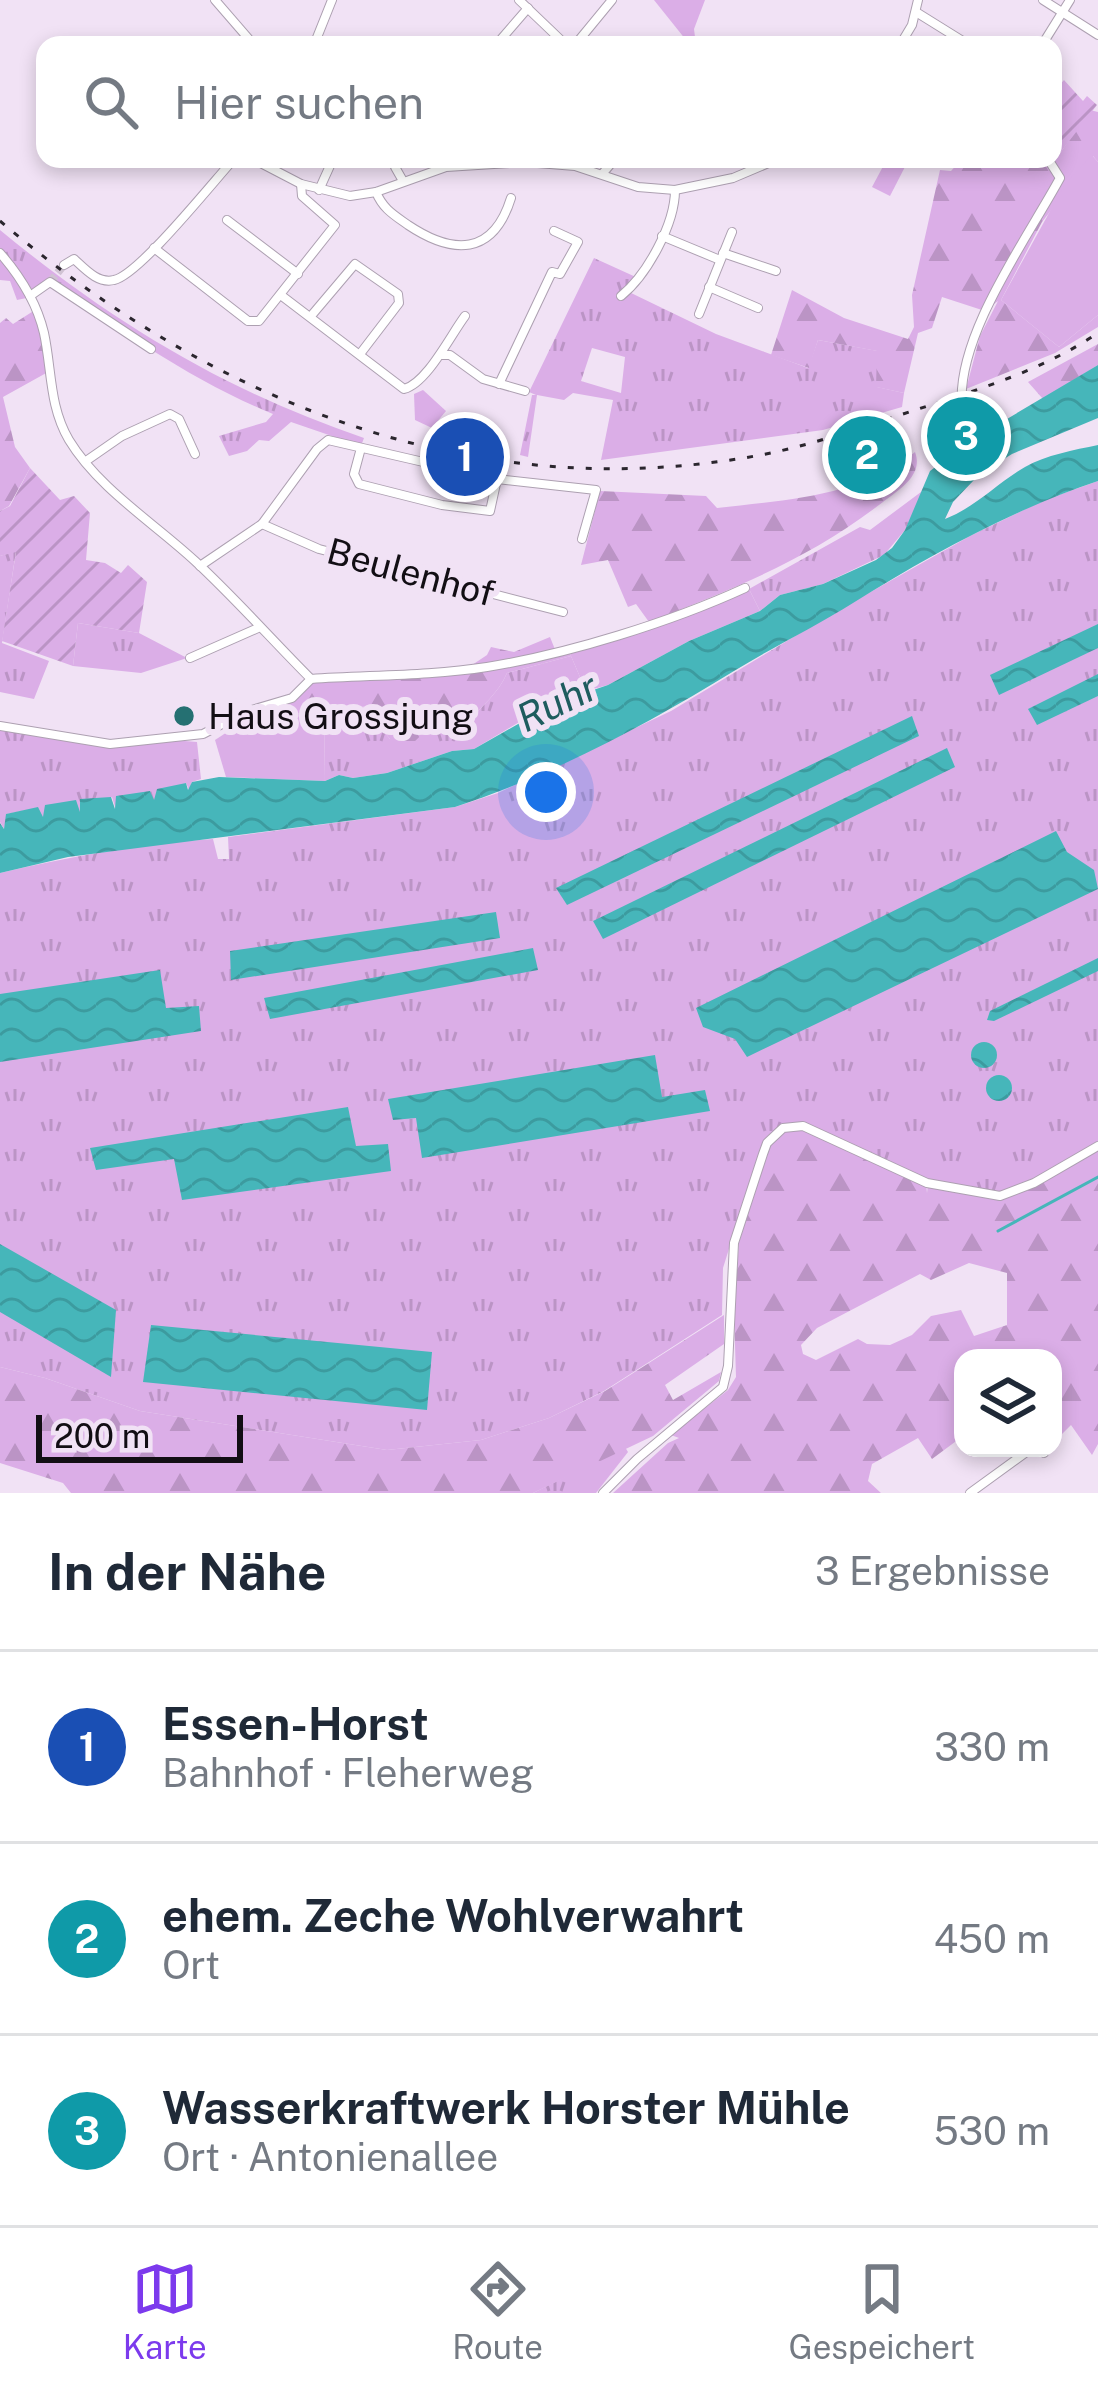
<!DOCTYPE html>
<html lang="de">
<head>
<meta charset="utf-8">
<style>
  body { margin:0; font-family:"Public Sans",sans-serif; background:#f6f6f7; color:#1f2937 }
  .controls { position:absolute; right:36px; bottom:36px; display:grid; overflow:hidden; border-radius:24px; box-shadow:0 6px 18px #0003 }
  .controls button { width:108px; height:108px; display:grid; place-items:center; padding:0; border:0; border-bottom:3px solid #e0e1e3; background:#fff; color:#1f2937; font:60px sans-serif }
  .scale { position:absolute; left:36px; bottom:30px; width:207px; box-sizing:border-box; padding-left:12px; border:6px solid #120e14; border-top:0; font-size:33px; line-height:42px; white-space:nowrap; color:#120e14; -webkit-text-stroke:9px #f1e2f5; paint-order:stroke }
  .you { position:absolute; left:546px; top:792px; width:42px; height:42px; margin:-30px; border:9px solid #fff; border-radius:50%; background:#1a73e8; box-shadow:0 0 0 18px #1a73e833 }
  .badge { display:grid; place-items:center; width:78px; height:78px; border-radius:50%; background:#7c3aed; color:#fff; font-size:39px; font-weight:700 }
  .pin { position:absolute; translate:-50% -50%; border:6px solid #fff; box-shadow:0 3px 12px #0006 }
  .list { margin:0; padding:0; list-style:none }
  h2 { display:flex; justify-content:space-between; align-items:center; height:156px; margin:0; padding:0 48px; font-size:51px }
  h2 small { font-size:39px; font-weight:400; color:#747a83 }
  .list li { display:grid; grid-template-columns:78px 1fr auto; gap:36px; align-items:center; box-sizing:border-box; height:192px; padding:0 48px; border-top:3px solid #e0e1e3 }
  .list b { display:block; font-size:45px; white-space:nowrap }
  .list p { margin:0; font-size:39px; white-space:nowrap; color:#747a83 }
  .list em { font-size:39px; font-style:normal; color:#747a83 }
  .icon { flex:none; width:66px; height:66px; fill:none; stroke:currentColor; stroke-width:2; stroke-linecap:round; stroke-linejoin:round }
  .map { position:relative; flex:none; width:1098px; height:1493px; overflow:hidden }
  .search { position:absolute; background:#fff; box-shadow:0 6px 18px #0003; left:36px; right:36px; top:36px; height:132px; display:flex; align-items:center; gap:30px; box-sizing:border-box; padding:0 42px; border-radius:24px; color:#747a83; font-size:45px }
  .sheet { height:732px; background:#fff }
  nav { display:flex; justify-content:space-around; align-items:center; box-sizing:border-box; height:168px; border-top:3px solid #e0e1e3; background:#fff; font-size:33px; color:#747a83 }
  nav a { display:grid; justify-items:center; gap:6px }
  nav .on { color:#7c3aed }
  .map>svg:first-child { display:block }
</style>
</head>
<body>
<div class="map">
<svg width="1098" height="1493" viewBox="0 0 1098 1493">
  <defs>
    <pattern id="grass-tufts" width="24" height="20" patternUnits="userSpaceOnUse" patternTransform="scale(3)"><rect width="24" height="20" fill="#dbaee7"/><path d="M3 7l-1-3M5 7V3M7 7l1-3M15 17l-1-3M17 17v-4M19 17l1-3" fill="none" stroke="#bb94c5"/></pattern>
    <pattern id="forest-firs" width="22" height="20" patternUnits="userSpaceOnUse" patternTransform="scale(3)"><rect width="22" height="20" fill="#dbaee7"/><path d="M5 1l3.5 6h-7zM16 11l3.5 6h-7z" fill="#bb94c5"/></pattern>
    <pattern id="garden-furrows" width="10" height="10" patternUnits="userSpaceOnUse" patternTransform="scale(3)"><rect width="10" height="10" fill="#dbaee7"/><path d="M-1 1l2-2M0 10L10 0M9 11l2-2" fill="none" stroke="#bb94c5"/></pattern>
    <pattern id="water-waves" width="16" height="10" patternUnits="userSpaceOnUse" patternTransform="scale(3)"><rect width="16" height="10" fill="#46b6ba"/><path d="M0 5q4-4 8 0t8 0" fill="none" stroke="#3c9b9f"/></pattern>
  </defs>
  <rect width="100%" height="100%" fill="#f1e2f5"/>
  <g fill="url(#grass-tufts)" fill-rule="evenodd">
    <path d="M0,230c113,93 226,161 364,208l-3,8 -70,-24 -22,19 -10,-1 -12,11 -18,5 -10,-20 47,-14 7,-8c-81,-33 -151,-83 -223,-132l-19,15 -14,3 -7,-19 -10,-1z"/>
    <path d="M594,258l44,20 -9,14 87,42 92,34 10,-28 60,11 -1,36 27,6 -2,14 -79,23 -222,30 12,-60 -40,-7 -9,7 -27,-5 -9,62 -8,-2 12,-60h4l-7,-3zM592,348l33,9 -4,36 -40,-12z"/>
    <path d="M1098,481v663l-79,44 -19,6 -73,-12 -116,-57 -27,1 -21,18 -10,28 -30,96 -1,47 -118,76 -55,27 -68,22 -94,10 -247,-39 -95,-33 -45,-11v-494c69,-16 142,-30 213,-34l5,20h11l-1,-22 227,-30 43,-14 173,-82 164,-99 135,-76 72,-35z"/>
    <polygon points="925,489 905,530 884,555 823,584 780,595 760,611 749,589 860,527 870,530"/>
    <polygon points="16,551 2,643 49,661 34,699 0,692 0,556"/>
    <polygon points="78,623 139,633 187,658 141,673 73,666"/>
    <path d="M571,656l15,35 -60,27 -52,31 -22,2 -65,22 -34,5 -14,-3 -14,6 -1,-70 22,4 17,-9 27,33 48,-20 30,4c14,-18 30,-29 39,-50z"/>
    <polygon points="0,728 110,746 173,740 197,742 201,779 192,782 189,790 186,783 154,800 116,810 112,797 81,813 42,817 37,808 7,814 4,829 0,822"/>
    <polygon points="625,1447 628,1452 596,1493 533,1493"/>
  </g>
  <g fill="url(#forest-firs)" fill-rule="evenodd">
    <polygon points="1090,110 1098,112 1098,162 1093,156 1042,222 1001,300 1059,347 1098,315 1098,327 1055,353 966,389 980,336 998,301 985,311 942,297 932,328 918,333 904,393 876,387 877,351 818,340 809,368 771,355 792,290 844,318 908,339 914,327 912,295 940,170 951,171 962,159 1005,159 1009,165 1026,159 1054,162"/>
    <polygon points="35,310 48,372 3,397 15,447 30,468 9,506 0,511 0,323 6,318 13,324"/>
    <polygon points="1098,344 1098,365 1043,399 1028,382"/>
    <path d="M915,452c9,23 -16,38 -32,50 -77,59 -146,85 -234,120l-13,-18 -8,3 -20,-47 -27,5 19,-74 106,5 11,12c67,-8 144,-11 198,-56z"/>
    <path d="M550,637l6,15 12,-3 3,7 -64,17c-9,21 -25,32 -39,50l-9,2 -9,-6h-12l-25,24 -23,-4 -27,-33 -17,9 -22,-4 -77,8 -2,-5 48,-15 18,-19 155,-11 21,-14 4,-8 23,5z"/>
    <path d="M803,1128l123,55 1,10 1,-9c83,25 100,5 170,-35v295l-6,11 -21,-30 -14,14 -4,-4v-77h-90v78l-31,23 -14,-21 -46,26 -4,17 13,12h-268l55,-50 11,-5 -8,-3 57,-45 8,-13 -2,-64 5,-71 32,-99 13,-13zM969,1263l38,10v52l-33,11 -13,-26 -30,6 -19,19 -22,10 -23,-1 -9,-5 -42,21 -13,-6 -2,-9 16,-17 103,-54 11,6z"/>
    <polygon points="724,1315 724,1344 665,1385 673,1400 721,1372 719,1381 653,1436 533,1493 71,1493 63,1483 0,1463 0,1367 45,1378 140,1411 387,1450 481,1440 549,1418 605,1391"/>
  </g>
  <g fill="#dbaee7">
    <polygon points="654,0 705,0 694,29 696,45 690,45"/>
    <polygon points="1092,155 1098,162 1098,315 1059,347 1001,300 1065,184"/>
    <polygon points="887,159 909,159 890,196 872,187"/>
    <polygon points="423,390 446,411 432,428 415,420 414,394"/>
    <polygon points="749,589 760,611 689,641 608,685 586,691 568,649"/>
    <polygon points="324,711 325,781 226,777 215,740 247,719"/>
  </g>
  <g fill="url(#garden-furrows)">
    <polygon points="1064,80 1083,101 1087,96 1097,105 1053,162 1053,92"/>
    <polygon points="30,468 60,500 74,496 90,513 86,560 105,563 121,573 128,565 147,582 139,633 78,623 73,666 2,641 16,552 0,556 0,511 10,506"/>
  </g>
  <g fill="url(#water-waves)">
    <polygon points="1098,365 1098,418 1012,454 988,469 968,442"/>
    <path d="M1098,445v36c-86,29 -168,74 -245,122 -38,24 -80,44 -119,68 -88,54 -181,104 -279,136l-387,50 -68,16v-50l4,6 2,-15 32,-7 5,10 2,-12 31,-5 4,12v-13l31,-2 4,12 1,-13 34,-5 4,9 3,-11 29,-6 2,7 4,-8 27,-5 106,4 14,-6 14,3 34,-5 65,-22 22,-2 81,-46 53,-18 81,-44 71,-30 20,-16 43,-11 53,-24 16,-12 13,-18 25,-59 20,-15 24,24 -21,22 -8,17c31,-12 52,-36 80,-52 21,-12 49,-17 73,-22z"/>
    <polygon points="1098,624 1098,648 999,695 990,675"/>
    <polygon points="1098,674 1098,696 1037,725 1028,709"/>
    <polygon points="912,716 919,736 567,905 556,888"/>
    <polygon points="947,748 955,767 603,939 593,921"/>
    <polygon points="1056,831 1067,852 1094,870 1098,889 747,1057 735,1039 703,1027 696,1008"/>
    <polygon points="496,912 500,938 231,980 230,951"/>
    <polygon points="533,948 538,970 270,1019 264,998"/>
    <polygon points="1098,958 1098,971 994,1021 987,1020 990,1011"/>
    <polygon points="160,970 166,1008 199,1006 201,1031 0,1062 0,994"/>
    <circle cx="984" cy="1055" r="13"/>
    <polygon points="655,1055 662,1097 705,1090 710,1111 422,1158 416,1118 393,1120 388,1099"/>
    <circle cx="999" cy="1088" r="13"/>
    <polygon points="348,1107 356,1146 388,1144 391,1171 182,1200 174,1159 96,1170 90,1148"/>
    <polygon points="0,1244 116,1310 111,1377 0,1312"/>
    <polygon points="151,1325 432,1352 427,1410 143,1382"/>
  </g>
  <g fill="none" stroke-linecap="round" stroke-linejoin="round">
    <polyline stroke="#46b6ba" stroke-width="3" points="998,1231 1098,1177"/>
    <polyline stroke="#d0c2d3" stroke-width="8" stroke-dasharray="8 4" stroke-linecap="butt" points="50,282 64,265"/>
    <defs>
      <g id="minor">
        <polyline points="215,0 254,45"/>
        <polyline points="519,0 566,45"/>
        <polyline points="1043,0 1098,35"/>
        <polyline points="916,12 969,45"/>
        <polyline points="314,45 332,0"/>
        <polyline points="496,45 528,8"/>
        <polyline points="575,45 612,0"/>
        <polyline points="900,45 912,25 918,0"/>
        <polyline points="1042,45 1070,0"/>
        <polyline points="253,159 301,184 350,196 376,192 446,167 525,162 575,166 638,187 675,190 733,178 778,159"/>
        <polyline points="402,159 395,167 403,181"/>
        <polyline points="603,173 615,159"/>
        <polyline points="319,190 333,159"/>
        <path d="M376,192c7,17 18,23 32,33 45,30 85,31 103,-27"/>
        <polyline points="227,220 298,274"/>
        <polyline points="662,236 720,260"/>
        <polyline points="154,248 248,321 259,321 335,225 302,196 301,184"/>
        <path d="M0,253c20,23 37,50 44,80 8,37 5,73 25,107 29,48 85,83 126,121 40,37 78,80 116,118"/>
        <polyline points="723,253 776,271"/>
        <path d="M64,265l10,-6c11,10 24,25 40,21 25,-5 99,-98 120,-121"/>
        <polyline points="709,287 758,308"/>
        <polyline points="30,296 50,282 151,349"/>
        <path d="M282,296l122,93c23,-6 46,-53 61,-73"/>
        <path d="M621,296c26,-21 54,-72 54,-106"/>
        <polyline points="699,314 732,232"/>
        <polyline points="311,316 355,264 398,294 399,303 360,354"/>
        <polyline points="442,355 450,355 483,379 525,391"/>
        <polyline points="499,384 552,272 560,274 578,242 554,231"/>
        <path d="M962,406c-6,-70 65,-167 98,-228l-12,-19"/>
        <polyline points="361,448 354,474 359,484 442,505 490,511 497,479"/>
        <polyline points="86,461 122,436 170,414 179,419 195,454"/>
        <polyline points="262,524 319,549 563,612"/>
        <polyline points="200,566 262,524 317,449 328,440 497,479 596,490 582,539"/>
        <polyline points="190,658 258,628"/>
        <path d="M0,726l110,18 93,-10 42,-22 47,-14 19,-19c58,-4 118,-3 176,-12 81,-13 184,-45 258,-79"/>
        <polyline points="1041,1448 1044,1453"/>
        <polyline points="603,1493 637,1459 723,1387 728,1366 734,1243 763,1154 767,1143 783,1128 803,1126 927,1183 1000,1196 1034,1183 1098,1146"/>
        <polyline points="970,1493 1032,1448"/>
      </g>
    </defs>
    <use href="#minor" stroke="#ada0b1" stroke-width="10"/>
    <use href="#minor" stroke="#fff" stroke-width="8"/>
    <path stroke="#2b262e" stroke-width="3" stroke-dasharray="6 12" stroke-linecap="butt" d="M0,221c216,184 480,288 766,233 44,-9 88,-24 131,-38 69,-23 140,-42 201,-83"/>
  </g>
  <circle fill="#257072" stroke="#f1e2f5" stroke-width="4.5" cx="184" cy="716" r="12"/>
  <g text-anchor="middle" dominant-baseline="central" stroke-width="12" stroke-linejoin="round" paint-order="stroke">
    <g font-size="36" fill="#120e14" stroke="#f1e2f5">
      <text transform="translate(411 572) rotate(15)">Beulenhof</text>
    </g>
    <g font-size="36" fill="#120e14" stroke="#f1e2f5" text-anchor="start">
      <text x="208" y="716">Haus Grossjung</text>
    </g>
    <g font-size="39" font-style="italic" fill="#1e5c5e" stroke="#f1e2f5">
      <text transform="translate(557 702) rotate(-26)">Ruhr</text>
    </g>
  </g>
</svg>
<div class="controls">
<button><svg class="icon" aria-label="layers" viewBox="0 0 24 24"><path d="M12 4l9 5-9 5-9-5zM3 14l9 5 9-5"/></svg></button>
</div>
<div class="scale">200 m</div>
<div class="you"></div>
<div class="pin badge" style="left:465px;top:457px;background:#1a4fb4">1</div>
<div class="pin badge" style="left:867px;top:455px;background:#0f9aa8">2</div>
<div class="pin badge" style="left:966px;top:436px;background:#0f9aa8">3</div>
<div class="search"><svg class="icon" aria-label="search" viewBox="0 0 24 24"><circle cx="10" cy="10" r="6"/><path d="M15 15l6 6"/></svg>Hier suchen</div>
</div>
<section class="sheet">
<h2>In der Nähe<small>3 Ergebnisse</small></h2>
<ul class="list">
<li><span class="badge" style="background:#1a4fb4">1</span><div><b>Essen-Horst</b><p>Bahnhof · Fleherweg</p></div><em>330 m</em></li>
<li><span class="badge" style="background:#0f9aa8">2</span><div><b>ehem. Zeche Wohlverwahrt</b><p>Ort</p></div><em>450 m</em></li>
<li><span class="badge" style="background:#0f9aa8">3</span><div><b>Wasserkraftwerk Horster Mühle</b><p>Ort · Antonienallee</p></div><em>530 m</em></li>
</ul>
</section>
<nav>
<a class="on"><svg class="icon" aria-label="map" viewBox="0 0 24 24"><path d="M3 6l6-2 6 2 6-2v14l-6 2-6-2-6 2zM9 4v14M15 6v14"/></svg>Karte</a>
<a><svg class="icon" aria-label="directions" viewBox="0 0 24 24"><path d="M12 3l9 9-9 9-9-9zM9 14v-3h6M13 9l2 2-2 2"/></svg>Route</a>
<a><svg class="icon" aria-label="saved" viewBox="0 0 24 24"><path d="M7 4h10v16l-5-4-5 4z"/></svg>Gespeichert</a>
</nav>
</body>
</html>
